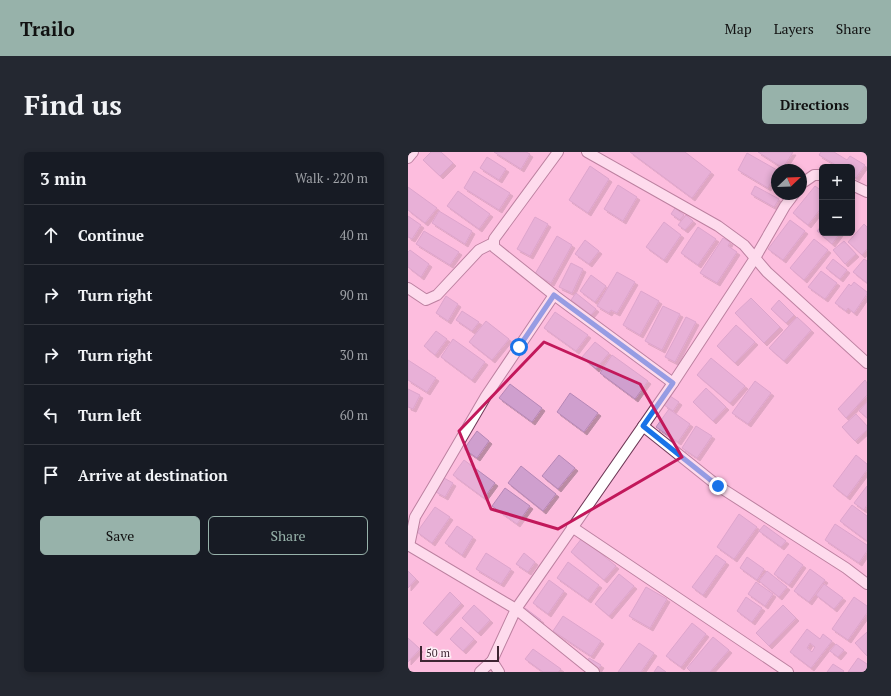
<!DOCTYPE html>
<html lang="en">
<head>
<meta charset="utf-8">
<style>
  body { margin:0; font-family:"PT Serif",serif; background:#242831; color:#f1f3f6 }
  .controls { position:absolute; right:12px; top:12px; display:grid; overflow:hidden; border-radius:6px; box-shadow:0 2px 6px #0003 }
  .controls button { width:36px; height:36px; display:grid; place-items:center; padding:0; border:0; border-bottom:1px solid #363941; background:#171b24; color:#f1f3f6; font:20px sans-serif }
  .compass { position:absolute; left:363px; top:12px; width:36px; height:36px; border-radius:50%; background:#171b24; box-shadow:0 2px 6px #0003; rotate:67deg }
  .scale { position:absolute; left:12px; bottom:10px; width:79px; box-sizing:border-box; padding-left:4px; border:2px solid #3e2633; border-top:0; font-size:11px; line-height:14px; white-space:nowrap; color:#3e2633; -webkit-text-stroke:3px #fdeff6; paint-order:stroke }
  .stop { position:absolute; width:12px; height:12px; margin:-9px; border:3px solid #1a73e8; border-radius:50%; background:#fff }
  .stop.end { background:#1a73e8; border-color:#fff; box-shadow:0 1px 4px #0008 }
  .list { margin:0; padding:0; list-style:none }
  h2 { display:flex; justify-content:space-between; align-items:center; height:52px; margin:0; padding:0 16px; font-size:17px }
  h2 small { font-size:13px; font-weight:400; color:#9ea1a6 }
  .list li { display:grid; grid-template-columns:26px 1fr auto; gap:12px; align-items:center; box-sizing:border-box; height:60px; padding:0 16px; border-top:1px solid #363941 }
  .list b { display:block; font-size:15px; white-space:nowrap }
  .list em { font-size:13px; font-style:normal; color:#9ea1a6 }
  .actions { display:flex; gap:8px; padding:12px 16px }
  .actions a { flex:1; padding:9px 0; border:1px solid #97b2aa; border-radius:6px; text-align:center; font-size:14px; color:#97b2aa }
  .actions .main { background:#97b2aa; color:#111 }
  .icon { flex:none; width:22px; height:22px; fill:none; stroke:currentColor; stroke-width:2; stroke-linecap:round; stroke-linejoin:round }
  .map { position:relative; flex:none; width:459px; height:520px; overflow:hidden; border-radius:6px }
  header { display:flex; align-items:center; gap:24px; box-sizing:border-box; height:56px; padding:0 20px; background:#97b2aa; color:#111 }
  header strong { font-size:19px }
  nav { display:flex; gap:22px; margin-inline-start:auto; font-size:14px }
  .intro { display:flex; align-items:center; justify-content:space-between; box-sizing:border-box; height:96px; padding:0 24px }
  h1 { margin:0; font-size:28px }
  .button { padding:10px 18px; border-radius:6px; background:#97b2aa; color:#111; font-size:14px; font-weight:700 }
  main { display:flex; gap:24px; padding:0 24px }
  aside { flex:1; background:#171b24; border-radius:6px; box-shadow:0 2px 6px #0003 }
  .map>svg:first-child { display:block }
</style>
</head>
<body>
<header>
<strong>Trailo</strong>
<nav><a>Map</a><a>Layers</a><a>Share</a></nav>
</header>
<div class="intro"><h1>Find us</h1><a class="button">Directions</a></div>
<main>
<aside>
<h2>3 min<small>Walk · 220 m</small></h2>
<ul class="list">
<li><svg class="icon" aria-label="ahead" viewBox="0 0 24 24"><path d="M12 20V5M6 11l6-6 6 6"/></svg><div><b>Continue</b></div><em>40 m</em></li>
<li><svg class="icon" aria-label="right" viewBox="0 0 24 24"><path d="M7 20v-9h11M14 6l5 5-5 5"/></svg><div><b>Turn right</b></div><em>90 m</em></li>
<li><svg class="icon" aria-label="right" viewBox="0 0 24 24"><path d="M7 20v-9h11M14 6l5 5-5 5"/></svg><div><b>Turn right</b></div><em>30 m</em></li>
<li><svg class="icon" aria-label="left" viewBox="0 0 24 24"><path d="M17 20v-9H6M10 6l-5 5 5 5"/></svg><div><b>Turn left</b></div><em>60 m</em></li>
<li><svg class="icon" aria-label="arrive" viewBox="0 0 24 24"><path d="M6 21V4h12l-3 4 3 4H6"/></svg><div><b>Arrive at destination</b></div></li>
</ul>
<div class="actions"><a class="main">Save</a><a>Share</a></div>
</aside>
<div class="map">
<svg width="459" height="520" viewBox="0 0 459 520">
  <defs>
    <filter id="shadow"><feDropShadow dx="3" dy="3" stdDeviation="0" flood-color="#0004"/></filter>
  </defs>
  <rect width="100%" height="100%" fill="#fdbdde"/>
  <g fill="#cf9fce" stroke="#b687b6" fill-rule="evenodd" filter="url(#shadow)">
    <polygon points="23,0 33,0 45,11 32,24 15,8"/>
    <polygon points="86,0 118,0 122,2 113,17"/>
    <polygon points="222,0 277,0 303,20 284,46"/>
    <polygon points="350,0 385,0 375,16"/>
    <polygon points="413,0 426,0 439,8 442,4 457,13 448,26 444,23 444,15 431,15 411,3"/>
    <polygon points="339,1 369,18 360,36 330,18"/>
    <polygon points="79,5 98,17 91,28 72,16"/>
    <polygon points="182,14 201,27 180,61 161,48"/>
    <polygon points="66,19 102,41 91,58 56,36"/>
    <polygon points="210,33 229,45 215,69 196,57"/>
    <polygon points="347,34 371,47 366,55 343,42"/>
    <polygon points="407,34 414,39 414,55 400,73 385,61"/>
    <polygon points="0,35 29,56 17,71 0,58"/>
    <polygon points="50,39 82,62 71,77 39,54"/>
    <polygon points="267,56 276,63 272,68 263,62"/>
    <polygon points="31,59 64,79 57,92 24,71"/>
    <polygon points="278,63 285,69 277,78 270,73"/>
    <polygon points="0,64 13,73 4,87 0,85"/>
    <polygon points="127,65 140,72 122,104 109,97"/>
    <polygon points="382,68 397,79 375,108 360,97"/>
    <polygon points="256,70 273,83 256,108 238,95"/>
    <polygon points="456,72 459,75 459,97 454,103 440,90"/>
    <polygon points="414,73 414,81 432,81 424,92 409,79"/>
    <polygon points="290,75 308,87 290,113 273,101"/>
    <polygon points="16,79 51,100 42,113 8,92"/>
    <polygon points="149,84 164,93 143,131 127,122"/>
    <polygon points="315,86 322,90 320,94 329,100 309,131 292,121"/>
    <polygon points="406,87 420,98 396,128 382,116"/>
    <polygon points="177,88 191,99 181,112 167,102"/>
    <polygon points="436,89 448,102 437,112 425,98"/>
    <polygon points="2,98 21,112 13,125 0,115 0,100"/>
    <polygon points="425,107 439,118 432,127 418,116"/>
    <polygon points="456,107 459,109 459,131 445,120"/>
    <polygon points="163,111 175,117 164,141 151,135"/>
    <polygon points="413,119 429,131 417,147 400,135"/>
    <polygon points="209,120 227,130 209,161 203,158 201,161 189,154"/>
    <polygon points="183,123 198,134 187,150 172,139"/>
    <polygon points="446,130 459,140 459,142 446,161 440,156 438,159 427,151 441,132 443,134"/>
    <polygon points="233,139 251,149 232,183 215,173"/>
    <polygon points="168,141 188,157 183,163 163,148"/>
    <polygon points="38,144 50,152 40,169 28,161"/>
    <polygon points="343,146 372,175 356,191 327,161"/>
    <polygon points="371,148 386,163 378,171 363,157"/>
    <polygon points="255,154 272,162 254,198 237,189"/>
    <polygon points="54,159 71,170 64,179 48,168"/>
    <polygon points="147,160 180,183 168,199 136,176"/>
    <polygon points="278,165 288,170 267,210 257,205"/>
    <polygon points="389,165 403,178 376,209 361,196"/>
    <polygon points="78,169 101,187 84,208 61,190"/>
    <polygon points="328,173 347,190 327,211 309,194"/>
    <polygon points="28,179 39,187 27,203 16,194"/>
    <polygon points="45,187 77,210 64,228 33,205"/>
    <polygon points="187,190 201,201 188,217 174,205"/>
    <polygon points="204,203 240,229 227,247 192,221"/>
    <polygon points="303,206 337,234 322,251 289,223"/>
    <polygon points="0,208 28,226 19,240 0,228"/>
    <polygon points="457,228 459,231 459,243 438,266 430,257"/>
    <polygon points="347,229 363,241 340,272 324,261"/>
    <polygon points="102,232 134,256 124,270 91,246"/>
    <polygon points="298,236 318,255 305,269 285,250"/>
    <polygon points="0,237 12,243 5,257 0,255"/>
    <polygon points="162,241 190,261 176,280 149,260"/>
    <polygon points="262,244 271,250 265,259 256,253"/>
    <polygon points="459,250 459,266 451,259"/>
    <polygon points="261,257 282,272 270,290 248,275"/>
    <polygon points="448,262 459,274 459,278 447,289 434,275"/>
    <polygon points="288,274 304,284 289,306 274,296"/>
    <polygon points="69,279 81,289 69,306 56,297"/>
    <polygon points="151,303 167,316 150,337 134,324"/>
    <polygon points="448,303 459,312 459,318 439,345 425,334"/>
    <polygon points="56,308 87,331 76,346 45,323"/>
    <polygon points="113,314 148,342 135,359 100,331"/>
    <polygon points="36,326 45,331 37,345 28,340"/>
    <polygon points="459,334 459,353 456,358 446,351"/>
    <polygon points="97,336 122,354 109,372 84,354"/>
    <polygon points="444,353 459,364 459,389 432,369"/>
    <polygon points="27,355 42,365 24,391 9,380"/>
    <polygon points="331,362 349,375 326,407 309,395"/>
    <polygon points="427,372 459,393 459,399 451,411 417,388"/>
    <polygon points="356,373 378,389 373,395 351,379"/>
    <polygon points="49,374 65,385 54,403 37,391"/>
    <polygon points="174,386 208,414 196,428 163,400"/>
    <polygon points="78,401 103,417 93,432 68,417"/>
    <polygon points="116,401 127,410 120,420 108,412"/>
    <polygon points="380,402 395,413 381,433 366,422"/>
    <polygon points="308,403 318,410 295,443 284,435"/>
    <polygon points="339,405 356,417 349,428 332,416"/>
    <polygon points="160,410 191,433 180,448 149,426"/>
    <polygon points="402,417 417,428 401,450 386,439"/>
    <polygon points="0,419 8,427 0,436"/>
    <polygon points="359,419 379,435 371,445 351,429"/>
    <polygon points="211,422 226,434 201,464 187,452"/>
    <polygon points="141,428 156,439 140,462 125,451"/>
    <polygon points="348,430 365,442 357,454 340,442"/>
    <polygon points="416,432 435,446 426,457 408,443"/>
    <polygon points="238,435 259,447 242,476 221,464"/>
    <polygon points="42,440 53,451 26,481 15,471"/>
    <polygon points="338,445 354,456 344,470 329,459"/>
    <polygon points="446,445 459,454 459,461 440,488 424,477"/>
    <polygon points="66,453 82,468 70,481 54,466"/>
    <polygon points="375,453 388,466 361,494 348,481"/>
    <polygon points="117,456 133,468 130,473 114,460"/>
    <polygon points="155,464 193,489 183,504 145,479"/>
    <polygon points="284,471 298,482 273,515 258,504"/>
    <polygon points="53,475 66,487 55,499 42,487"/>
    <path d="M399,477l13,10 3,-5 9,7 -21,27 -21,-16zM402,491l5,4 -3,5 -5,-4z"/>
    <polygon points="459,480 459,504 447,491"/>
    <polygon points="305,485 321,498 302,520 283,520 279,516"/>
    <polygon points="0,486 12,497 0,510"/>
    <polygon points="231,491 246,501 233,520 210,520"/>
    <polygon points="428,492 436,498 430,505 422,499"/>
    <polygon points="125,497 153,517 150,520 135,520 117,507"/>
    <polygon points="181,506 193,513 190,518 178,512"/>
    <polygon points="450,506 459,512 459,518 458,520 440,520"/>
    <polygon points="425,512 436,519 435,520 419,520"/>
    <polygon points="250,514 258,520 246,520"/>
  </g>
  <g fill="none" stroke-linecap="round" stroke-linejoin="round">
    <defs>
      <g id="minor">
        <polyline points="150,0 86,87 86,95 146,143 265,231"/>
        <polyline points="179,0 310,74 336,93 359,120 459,211"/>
        <polyline points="0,6 5,0"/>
        <polyline points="393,32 406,23 414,23"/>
        <polyline points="444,33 459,40"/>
        <polyline points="0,136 18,148 29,143 71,98 85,91"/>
        <polyline points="235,274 310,334 438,416 459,432"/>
        <polyline points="164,375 380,520"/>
        <polyline points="0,393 108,457 186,520"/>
        <polyline points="1,394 7,365 26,333 78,244 146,143"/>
        <polyline points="84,509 91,520"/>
        <polyline points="72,520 84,509 108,457 265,231 347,106 377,54 386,42"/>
      </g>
    </defs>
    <use href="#minor" stroke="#6e3856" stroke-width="12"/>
    <use href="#minor" stroke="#fff" stroke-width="10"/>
  </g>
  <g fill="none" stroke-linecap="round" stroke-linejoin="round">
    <polyline stroke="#1a73e8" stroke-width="5" points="111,195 146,143 265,231 235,274 310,334"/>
  </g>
  <path d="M0 0H459V520H0ZM136,190l96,42 42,73 -124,72 -67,-20 -32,-78z" fill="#fdbdde" fill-opacity=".55" fill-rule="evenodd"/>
  <path fill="none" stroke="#c2185b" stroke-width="3" stroke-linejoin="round" d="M136,190l96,42 42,73 -124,72 -67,-20 -32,-78z"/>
</svg>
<div class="controls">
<button>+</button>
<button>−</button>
</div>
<svg class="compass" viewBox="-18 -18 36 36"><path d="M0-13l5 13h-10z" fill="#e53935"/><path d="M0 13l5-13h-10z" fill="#9ea1a6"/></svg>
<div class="scale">50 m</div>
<div class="stop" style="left:111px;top:195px"></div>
<div class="stop end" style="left:310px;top:334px"></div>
</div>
</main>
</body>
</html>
